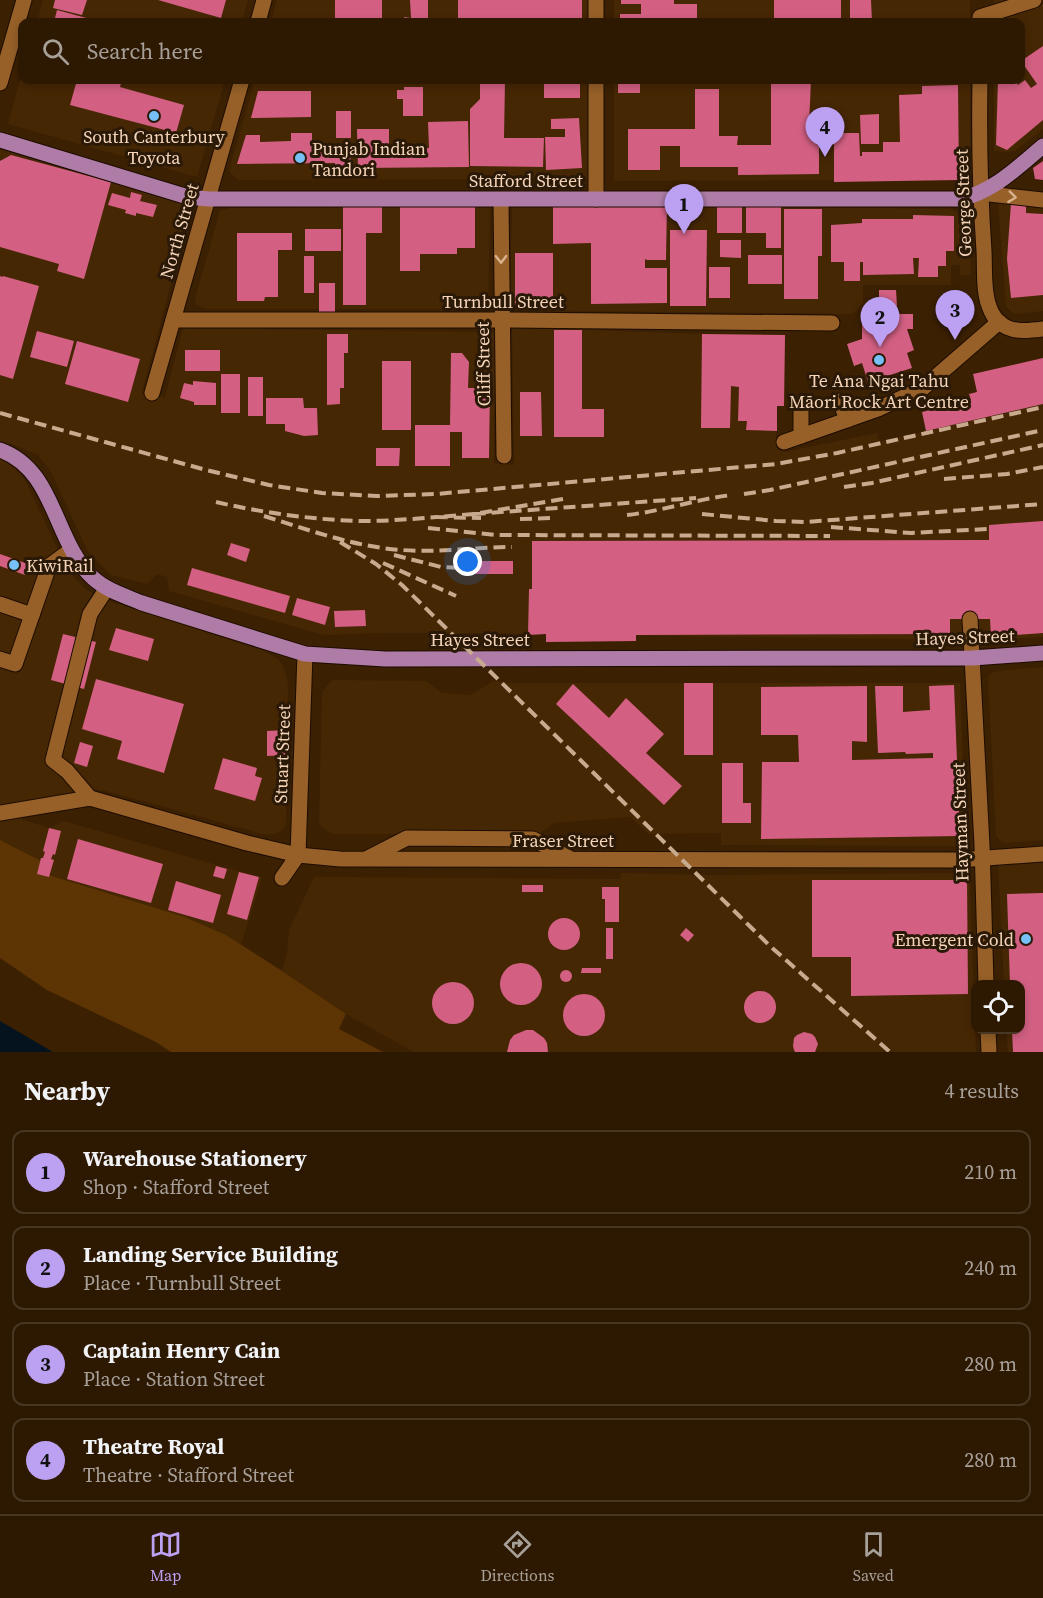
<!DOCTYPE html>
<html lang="en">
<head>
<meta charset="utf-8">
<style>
  body { margin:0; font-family:"Source Serif 4",serif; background:#35210c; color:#f1f3f6 }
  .controls { position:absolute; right:18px; bottom:18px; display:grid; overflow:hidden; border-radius:12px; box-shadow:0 3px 9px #0003 }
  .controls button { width:54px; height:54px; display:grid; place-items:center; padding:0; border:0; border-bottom:2px solid #483724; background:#2d1802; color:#f1f3f6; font:30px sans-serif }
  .you { position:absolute; left:468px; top:562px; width:21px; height:21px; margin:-15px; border:4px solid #fff; border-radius:50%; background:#1a73e8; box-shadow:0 0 0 9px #1a73e833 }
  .badge { display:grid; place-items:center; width:39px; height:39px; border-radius:50%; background:#bca0f2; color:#111; font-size:20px; font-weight:700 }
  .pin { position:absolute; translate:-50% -50px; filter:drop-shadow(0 2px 3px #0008) }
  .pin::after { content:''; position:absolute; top:32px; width:21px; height:18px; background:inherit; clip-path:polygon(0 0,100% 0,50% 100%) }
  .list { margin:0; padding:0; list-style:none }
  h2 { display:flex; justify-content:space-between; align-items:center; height:78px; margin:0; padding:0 24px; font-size:26px }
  h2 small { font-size:20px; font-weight:400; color:#a7a099 }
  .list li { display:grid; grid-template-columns:39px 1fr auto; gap:18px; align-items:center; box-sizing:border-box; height:84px; margin:0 12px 12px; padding:0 12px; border:2px solid #483724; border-radius:12px }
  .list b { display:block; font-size:22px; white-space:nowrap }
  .list p { margin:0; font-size:20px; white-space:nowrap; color:#a7a099 }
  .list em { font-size:20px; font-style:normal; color:#a7a099 }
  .icon { flex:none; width:33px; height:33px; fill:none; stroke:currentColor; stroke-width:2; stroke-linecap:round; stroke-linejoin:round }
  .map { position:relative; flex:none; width:1043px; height:1052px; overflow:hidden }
  .search { position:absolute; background:#2d1802; box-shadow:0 3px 9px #0003; left:18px; right:18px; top:18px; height:66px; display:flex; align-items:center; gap:15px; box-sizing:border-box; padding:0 21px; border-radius:12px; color:#a7a099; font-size:22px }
  .sheet { height:462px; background:#2d1802 }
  nav { display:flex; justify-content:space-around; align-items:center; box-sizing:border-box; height:84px; border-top:2px solid #483724; background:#2d1802; font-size:16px; color:#a7a099 }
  nav a { display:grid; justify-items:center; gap:3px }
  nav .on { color:#bca0f2 }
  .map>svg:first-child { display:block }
</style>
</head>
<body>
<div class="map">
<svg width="1043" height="1052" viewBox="0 0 1043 1052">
  <rect width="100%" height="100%" fill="#3c2002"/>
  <g fill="#462704">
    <polygon points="43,0 248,0 242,22 37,22"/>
    <polygon points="277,0 588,0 588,22 271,22"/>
    <rect x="614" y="0" width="356" height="22"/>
    <polygon points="994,0 1043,0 1043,129 1015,151 1006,152 994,151 994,80 1020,80 1020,22 994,22"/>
    <polygon points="22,73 22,80 225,80 197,177 8,124"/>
    <polygon points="255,80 589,80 591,179 238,180 229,171"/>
    <polygon points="614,80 970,80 970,180 614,181"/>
    <polygon points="0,145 193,200 142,393 165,397 183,328 495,332 494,463 514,465 512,327 702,334 785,335 784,406 777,406 776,444 776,448 784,452 877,433 879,442 1043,404 1043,637 974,640 458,633 383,633 324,635 169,591 167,577 157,574 147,584 111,575 88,552 52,474 38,455 17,446 0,441"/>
    <polygon points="998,202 1043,207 1043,311 1017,314 1012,312 1006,306"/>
    <polygon points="512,203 952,209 961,214 965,220 969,229 971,275 960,275 960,265 951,265 951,285 863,285 863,303 853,314 510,310"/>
    <polygon points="490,206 488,309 207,309 197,305 195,299 220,211 230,208"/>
    <polygon points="0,458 14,468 25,480 67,569 85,589 106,600 264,651 279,660 284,668 288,684 286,819 285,827 281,831 276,834 262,834 110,792 95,789 19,802 23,820 50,828 64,821 262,878 241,945 226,935 185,917 39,872 40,861 0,840"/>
    <polygon points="1043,667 1043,840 1006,843 1000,840 996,836 988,677 992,673 997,671"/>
    <polygon points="332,680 426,681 442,693 471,695 493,681 514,683 960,683 966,835 962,844 956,846 721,845 721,833 649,834 630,817 554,823 538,835 332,834 324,829 319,823 322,692"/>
    <polygon points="1043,859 1043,1052 1008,1052 1006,1030 1020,1030 1020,984 1004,984 998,862"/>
    <polygon points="621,873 705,875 958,873 970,882 976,1052 414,1052 346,1014 282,971 287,953 289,930 314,877 621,879"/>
  </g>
  <polygon fill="#5d3505" points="0,840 41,861 39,872 185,917 226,935 282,971 346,1014 339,1029 383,1052 171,1052 156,1042 47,990 0,958"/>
  <polygon fill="#05131e" points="0,1021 53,1052 0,1052"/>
  <g fill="#d36083">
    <polygon points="55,0 87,0 82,15 53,8"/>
    <polygon points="158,0 226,0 221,18"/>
    <rect x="335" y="0" width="47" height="22"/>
    <polygon points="410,0 428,0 428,22 404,22 404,17 411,18"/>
    <rect x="458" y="0" width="124" height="22"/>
    <polygon points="621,0 674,0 674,4 697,4 697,22 620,22 620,14 641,14 641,4 621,4"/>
    <rect x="774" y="0" width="67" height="22"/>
    <polygon points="850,0 871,0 872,22 850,22"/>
    <polygon points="57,10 101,22 54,22"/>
    <polygon points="1043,46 1043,120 1007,150 996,145 998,80 1014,80 1018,85 1025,80 1031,88 1037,84 1021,61"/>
    <polygon points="77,80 122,80 120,87 184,105 176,133 70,105"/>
    <polygon points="480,80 505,80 504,138 544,138 543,167 470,166 470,109 480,99"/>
    <rect x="544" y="80" width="36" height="18"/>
    <rect x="618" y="80" width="22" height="13"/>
    <polygon points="771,80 811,80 809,125 819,125 819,174 738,175 738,167 680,167 680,146 660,146 660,170 628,170 628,129 695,129 695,89 719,89 719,136 738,136 737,145 771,145"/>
    <polygon points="958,85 959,180 834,182 834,133 859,133 860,156 862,156 862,152 883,152 883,142 900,142 899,95 922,94 922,86"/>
    <polygon points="404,87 423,87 423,116 403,116 403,99 397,99 397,90 404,90"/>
    <polygon points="258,91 311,91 311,117 251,118"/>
    <rect x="336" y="111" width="15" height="27"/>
    <polygon points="879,114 879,144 861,144 860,115"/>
    <polygon points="579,118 582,168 546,170 545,137 565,137 565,129 551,129 551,119"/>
    <polygon points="468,121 469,167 358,168 357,129 389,129 389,149 429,148 428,122"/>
    <polygon points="291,133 312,133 312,144 350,144 351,166 335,166 335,163 237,164 246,135 260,135 260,142 291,141"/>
    <polygon points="11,155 111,182 84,279 57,271 59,264 0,247 0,161"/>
    <polygon points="1043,161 1043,180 1035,179 1033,168"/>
    <polygon points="131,192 142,195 140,201 157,205 153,217 136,213 136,216 125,213 126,210 108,205 112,193 130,198"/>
    <polygon points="1011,203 1026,203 1026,213 1043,214 1043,295 1011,298 1007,259"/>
    <polygon points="343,204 382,204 382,233 366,233 366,305 343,305"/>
    <polygon points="400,205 475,205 475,248 457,248 457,254 420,254 420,271 400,271"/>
    <polygon points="553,205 667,206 666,260 647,260 645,259 645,268 667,268 667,303 591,304 591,243 553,244"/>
    <rect x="717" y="207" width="25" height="26"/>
    <polygon points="746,207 781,207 781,248 766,248 766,233 746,233"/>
    <polygon points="784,209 822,209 822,256 818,256 818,299 784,299"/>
    <polygon points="913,215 954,216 954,251 946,251 946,266 938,266 938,277 918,277 919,258 913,258 914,274 863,275 863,262 860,262 860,281 844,281 844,262 831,262 831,225 862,223 862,219 913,219"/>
    <rect x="305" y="229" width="36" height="22"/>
    <polygon points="670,230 707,230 706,306 670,306"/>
    <polygon points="237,233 292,233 292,250 278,250 278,297 265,297 264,301 237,301"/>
    <polygon points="720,240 741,240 741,258 720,257"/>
    <rect x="515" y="253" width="38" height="53"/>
    <rect x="748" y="255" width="34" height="29"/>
    <rect x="304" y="256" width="10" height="37"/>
    <rect x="709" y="267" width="21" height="31"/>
    <polygon points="0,276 2,277 3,276 39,286 13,379 0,375"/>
    <polygon points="319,283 335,283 335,315 319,316"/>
    <polygon points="879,290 896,290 897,306 879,306"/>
    <polygon points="862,314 913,314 913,329 907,329 914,350 907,353 912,368 868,382 862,363 854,366 847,344 862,339"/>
    <polygon points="554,330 582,330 582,409 604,409 604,437 554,437"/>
    <polygon points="37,331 74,341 67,367 30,357"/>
    <polygon points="327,334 348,334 348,353 344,353 344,388 340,388 340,404 327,405"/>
    <polygon points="702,334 785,335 784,406 777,406 777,431 746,430 747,421 738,421 739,387 731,386 730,428 701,428"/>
    <polygon points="77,341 140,359 128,402 65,384"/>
    <rect x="185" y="350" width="35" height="21"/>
    <polygon points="451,353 462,353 469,362 468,388 490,388 489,458 462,458 462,432 450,432 450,466 415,466 415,425 450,425"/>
    <polygon points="1043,358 1043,404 926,431 922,412 971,400 969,394 977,392 973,374"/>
    <rect x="382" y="361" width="29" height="69"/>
    <rect x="221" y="374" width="19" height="39"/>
    <rect x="248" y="377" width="15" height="39"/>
    <polygon points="193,381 216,383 216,405 194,405 194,402 180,398 184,383 193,385"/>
    <polygon points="520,392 541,392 542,436 520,436"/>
    <polygon points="266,398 303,398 304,408 317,408 318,435 304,436 285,431 285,424 266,424"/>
    <polygon points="376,448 400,448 399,466 376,466"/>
    <polygon points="1043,521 1043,633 991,637 990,619 950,619 950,634 636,635 636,641 546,642 546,634 528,635 529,589 532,589 532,541 989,540 989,525"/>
    <polygon points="231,543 250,549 246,562 227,555"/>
    <polygon points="0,554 28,564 25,575 0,566"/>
    <rect x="471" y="561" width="42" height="13"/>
    <polygon points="192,568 290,596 285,613 187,585"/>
    <polygon points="297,598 330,607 325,625 292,615"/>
    <polygon points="365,610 366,626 335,627 334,611"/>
    <polygon points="116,628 154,639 148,661 109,650"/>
    <polygon points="63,634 96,642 84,689 51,680"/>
    <polygon points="96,679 184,704 164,773 117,759 122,741 82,729"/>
    <rect x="684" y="683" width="29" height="72"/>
    <polygon points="573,684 609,718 626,698 664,734 646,753 682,786 664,805 556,704"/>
    <polygon points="954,685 960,836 761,839 762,762 799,762 798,735 761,735 761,687 867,686 867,742 852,741 852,760 933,758 933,753 906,754 905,752 878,753 875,686 903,686 903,712 930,710 929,686"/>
    <polygon points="285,730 286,755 267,756 267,731"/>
    <polygon points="80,742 93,746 87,767 74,763"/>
    <polygon points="223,758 257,768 255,776 262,778 255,801 214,789"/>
    <polygon points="722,763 743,763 743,803 751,803 751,823 722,823"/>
    <polygon points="49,828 61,831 55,855 53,854 51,859 54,860 49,877 37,874 41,858 43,858 45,852 43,851"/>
    <polygon points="78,839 163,864 151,903 67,879"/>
    <polygon points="216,866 227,869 224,879 213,876"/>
    <polygon points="239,872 259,877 247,920 227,914"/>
    <polygon points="812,880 967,880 968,994 851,996 851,957 812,957"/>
    <polygon points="176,881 221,895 213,923 168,910"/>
    <rect x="522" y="885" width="21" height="7"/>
    <polygon points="602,887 619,887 619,922 605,922 605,899 602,899"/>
    <polygon points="1043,893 1043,1052 1013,1052 1012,1030 1020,1030 1020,984 1010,984 1007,894"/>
    <circle cx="564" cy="934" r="16"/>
    <rect x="606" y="928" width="7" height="31"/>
    <polygon points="686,928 694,935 688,942 680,935"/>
    <circle cx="521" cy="984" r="21"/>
    <polygon points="582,968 601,968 601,973 581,973"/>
    <circle cx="566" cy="976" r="6"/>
    <circle cx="453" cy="1003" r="21"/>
    <circle cx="760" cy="1007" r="16"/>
    <circle cx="584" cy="1015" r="21"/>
    <polygon points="526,1030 533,1030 544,1038 547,1043 548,1052 507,1052 510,1040 514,1035"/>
    <polygon points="804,1032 812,1034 815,1037 818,1044 815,1052 795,1052 794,1050 793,1046 794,1038 797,1035"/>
  </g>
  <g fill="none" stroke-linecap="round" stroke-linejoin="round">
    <defs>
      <g id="minor">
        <polyline points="596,0 596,22"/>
        <polyline points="980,17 1034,0"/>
        <polyline points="258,22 264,0"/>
        <polyline points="596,80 596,199"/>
        <path d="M980,80c-1,57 0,114 4,171 1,18 -1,39 5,55 2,6 5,12 10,16 11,11 29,9 44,7"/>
        <polyline points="0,83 24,0"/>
        <polyline points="980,193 1043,200"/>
        <polyline points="501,200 504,456"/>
        <polyline points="173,320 502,320 832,323"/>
        <polyline points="152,393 242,80"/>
        <polyline points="840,401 847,420"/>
        <polyline points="801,436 801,411"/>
        <polyline points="784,442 878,409 923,388 999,322"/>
        <polyline points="0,604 32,615"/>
        <polyline points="970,619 982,845 986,984"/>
        <polyline points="0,659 15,664 49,566 71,550"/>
        <polyline points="90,798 67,771 53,760 90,614 107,588"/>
        <polyline points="0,813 90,798 247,843 298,855 340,859 958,860 1043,854"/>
        <polyline points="298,855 305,654"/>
        <polyline points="368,858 407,838 533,839 569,858"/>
        <polyline points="282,878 298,855"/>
        <polyline points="988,1030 989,1052"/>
      </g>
      <g id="major">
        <path d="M0,140l188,57 21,2h751c33,-7 58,-32 83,-53"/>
        <path d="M0,450c56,20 53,91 93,128 13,12 32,18 49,25l163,51 80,5 587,-1 71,-5"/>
      </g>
    </defs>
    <use href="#minor" stroke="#1c0c00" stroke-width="17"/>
    <use href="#major" stroke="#1c0c00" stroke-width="17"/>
    <use href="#minor" stroke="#966028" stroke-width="15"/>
    <use href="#major" stroke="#af7ca8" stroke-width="15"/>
    <g stroke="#c8aa8e" stroke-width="4" stroke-dasharray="12 6" stroke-linecap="butt">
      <polyline points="0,413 206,470 269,485 322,493 377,496 436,494 776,464 837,453 1043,407"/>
      <polyline points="944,479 1007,474 1043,467"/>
      <polyline points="844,487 872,483 1043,445"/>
      <polyline points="744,494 770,490 1043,430"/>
      <polyline points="563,499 474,514 696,498"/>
      <path d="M216,502c48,11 98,18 147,19 25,0 50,-2 74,-4"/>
      <polyline points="474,514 437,517 481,518"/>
      <polyline points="702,514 776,521 805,522 1043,504"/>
      <path d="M627,515c36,-4 70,-16 105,-20"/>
      <path d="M264,516c45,14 91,31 138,34 36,3 73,-3 110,-3"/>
      <polyline points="520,519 553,518"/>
      <polyline points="831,527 911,533 987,529"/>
      <polyline points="428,528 496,535 830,536"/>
      <polyline points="340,542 376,564 402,585 770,946 890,1052"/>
      <polyline points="394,555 441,567 468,568"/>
      <polyline points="383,563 456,596"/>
    </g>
  </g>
  <defs><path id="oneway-chevron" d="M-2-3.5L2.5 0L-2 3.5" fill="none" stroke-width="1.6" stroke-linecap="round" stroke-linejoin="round" transform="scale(1.5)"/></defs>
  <g stroke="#d8b28e">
    <use href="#oneway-chevron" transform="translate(1012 197) rotate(7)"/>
    <use href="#oneway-chevron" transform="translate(501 259) rotate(89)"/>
  </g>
  <g fill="#77bff7" stroke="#2b1908" stroke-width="2">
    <circle cx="154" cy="116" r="6"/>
    <circle cx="300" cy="158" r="6"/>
    <circle cx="879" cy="360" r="6"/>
    <circle cx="14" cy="565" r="6"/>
    <circle cx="1026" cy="939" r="6"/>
  </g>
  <g text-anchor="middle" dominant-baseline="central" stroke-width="6" stroke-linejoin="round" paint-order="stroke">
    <g font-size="18" fill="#f4d5ba" stroke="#2b1908">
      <text x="154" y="136">South Canterbury<tspan x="154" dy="21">Toyota</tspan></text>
      <text x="312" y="148" text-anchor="start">Punjab Indian<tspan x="312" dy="21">Tandori</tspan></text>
      <text x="879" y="380">Te Ana Ngai Tahu<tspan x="879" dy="21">Māori Rock Art Centre</tspan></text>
      <text x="26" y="565" text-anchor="start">KiwiRail</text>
      <text x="1014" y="939" text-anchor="end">Emergent Cold</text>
    </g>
    <g font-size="18" fill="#f4d5ba" stroke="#2b1908">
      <text x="526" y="180">Stafford Street</text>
      <text transform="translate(963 203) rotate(-92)">George Street</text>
      <text transform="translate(179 231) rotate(-74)">North Street</text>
      <text x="503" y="301">Turnbull Street</text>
      <text transform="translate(483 364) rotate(-91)">Cliff Street</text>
      <text transform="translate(965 637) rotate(-2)">Hayes Street</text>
      <text x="480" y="639">Hayes Street</text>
      <text transform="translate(282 754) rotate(-88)">Stuart Street</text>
      <text transform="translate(960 822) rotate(-92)">Hayman Street</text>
      <text x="563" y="840">Fraser Street</text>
    </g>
  </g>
</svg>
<div class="controls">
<button><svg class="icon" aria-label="locate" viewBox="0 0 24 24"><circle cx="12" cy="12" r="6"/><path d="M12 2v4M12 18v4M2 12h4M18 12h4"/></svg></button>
</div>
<div class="you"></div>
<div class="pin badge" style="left:684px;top:234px">1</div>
<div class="pin badge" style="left:880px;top:347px">2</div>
<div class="pin badge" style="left:955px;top:340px">3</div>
<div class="pin badge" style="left:825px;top:157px">4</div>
<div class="search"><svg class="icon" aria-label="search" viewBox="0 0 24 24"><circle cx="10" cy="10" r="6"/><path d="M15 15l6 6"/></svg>Search here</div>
</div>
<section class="sheet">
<h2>Nearby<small>4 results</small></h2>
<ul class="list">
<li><span class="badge">1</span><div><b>Warehouse Stationery</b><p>Shop · Stafford Street</p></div><em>210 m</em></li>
<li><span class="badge">2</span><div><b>Landing Service Building</b><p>Place · Turnbull Street</p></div><em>240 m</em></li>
<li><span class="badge">3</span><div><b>Captain Henry Cain</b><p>Place · Station Street</p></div><em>280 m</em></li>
<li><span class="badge">4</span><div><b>Theatre Royal</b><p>Theatre · Stafford Street</p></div><em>280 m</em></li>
</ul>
</section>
<nav>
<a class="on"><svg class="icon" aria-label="map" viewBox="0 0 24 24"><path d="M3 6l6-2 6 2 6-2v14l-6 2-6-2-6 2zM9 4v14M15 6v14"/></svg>Map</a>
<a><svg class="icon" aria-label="directions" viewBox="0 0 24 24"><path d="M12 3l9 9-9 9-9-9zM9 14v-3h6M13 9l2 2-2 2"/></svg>Directions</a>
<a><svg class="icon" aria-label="saved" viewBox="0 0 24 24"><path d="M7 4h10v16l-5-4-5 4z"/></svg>Saved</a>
</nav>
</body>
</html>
